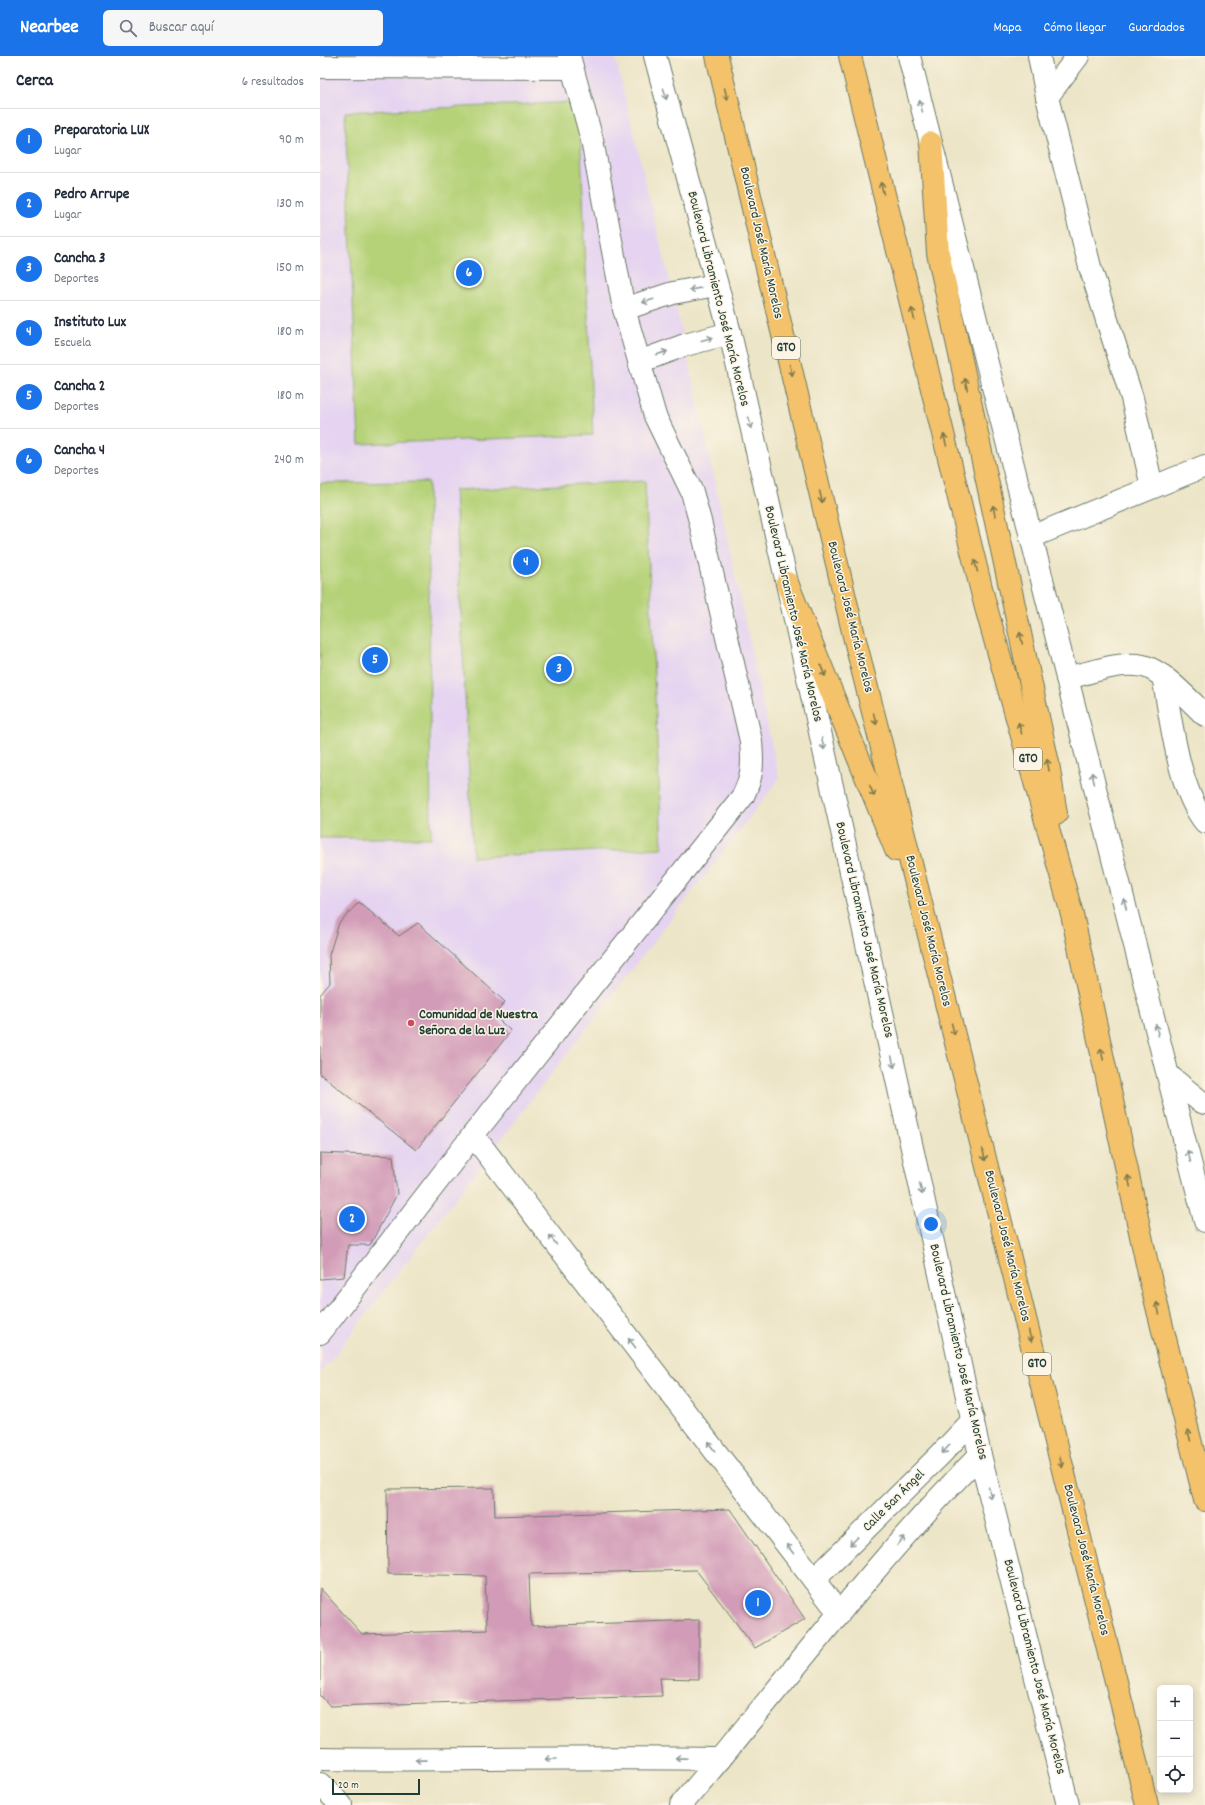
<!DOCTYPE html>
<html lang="es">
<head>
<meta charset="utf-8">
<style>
  body { margin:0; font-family:Dekko,sans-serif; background:#f6f6f7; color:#1f2937 }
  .controls { position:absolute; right:12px; bottom:12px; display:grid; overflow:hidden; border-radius:6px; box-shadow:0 2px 10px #0003 }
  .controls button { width:36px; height:36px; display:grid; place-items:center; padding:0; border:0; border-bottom:1px solid #e0e1e3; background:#fff; color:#1f2937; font:20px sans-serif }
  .scale { position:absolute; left:12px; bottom:10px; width:88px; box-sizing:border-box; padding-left:4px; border:2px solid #1f3d34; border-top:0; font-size:11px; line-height:14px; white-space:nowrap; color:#1f3d34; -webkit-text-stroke:3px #fcf5e5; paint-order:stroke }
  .you { position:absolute; left:611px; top:1168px; width:14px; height:14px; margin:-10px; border:3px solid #fff; border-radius:50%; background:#1a73e8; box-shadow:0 0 0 6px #1a73e833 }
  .badge { display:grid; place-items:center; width:26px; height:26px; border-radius:50%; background:#1a73e8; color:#fff; font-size:13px; font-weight:700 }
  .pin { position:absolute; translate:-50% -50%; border:2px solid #fff; box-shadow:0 1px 4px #0006 }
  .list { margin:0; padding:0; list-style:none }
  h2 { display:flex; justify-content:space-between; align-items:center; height:52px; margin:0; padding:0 16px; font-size:17px }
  h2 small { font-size:13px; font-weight:400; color:#747a83 }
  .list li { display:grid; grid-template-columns:26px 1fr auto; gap:12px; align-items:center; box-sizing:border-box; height:64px; padding:0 16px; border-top:1px solid #e0e1e3 }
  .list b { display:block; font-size:15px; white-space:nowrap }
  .list p { margin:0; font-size:13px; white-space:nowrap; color:#747a83 }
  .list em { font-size:13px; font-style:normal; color:#747a83 }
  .icon { flex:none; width:22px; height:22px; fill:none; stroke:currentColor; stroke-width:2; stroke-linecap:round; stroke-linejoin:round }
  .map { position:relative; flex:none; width:885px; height:1749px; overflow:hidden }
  header { display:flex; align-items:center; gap:24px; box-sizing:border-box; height:56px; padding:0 20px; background:#1a73e8; color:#fff }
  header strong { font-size:19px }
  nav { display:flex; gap:22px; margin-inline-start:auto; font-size:14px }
  .search { width:280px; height:36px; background:#f6f6f7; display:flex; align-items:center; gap:10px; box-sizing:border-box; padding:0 14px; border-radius:6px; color:#747a83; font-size:15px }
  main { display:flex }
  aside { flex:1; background:#fff }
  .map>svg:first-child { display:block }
</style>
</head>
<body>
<header>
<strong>Nearbee</strong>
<div class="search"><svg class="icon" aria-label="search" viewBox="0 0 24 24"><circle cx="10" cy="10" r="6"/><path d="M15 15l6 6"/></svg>Buscar aquí</div>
<nav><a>Mapa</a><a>Cómo llegar</a><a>Guardados</a></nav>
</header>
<main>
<aside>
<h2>Cerca<small>6 resultados</small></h2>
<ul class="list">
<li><span class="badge">1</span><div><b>Preparatoria LUX</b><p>Lugar</p></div><em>90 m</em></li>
<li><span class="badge">2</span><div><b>Pedro Arrupe</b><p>Lugar</p></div><em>130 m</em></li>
<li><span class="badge">3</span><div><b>Cancha 3</b><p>Deportes</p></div><em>150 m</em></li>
<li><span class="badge">4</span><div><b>Instituto Lux</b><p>Escuela</p></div><em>180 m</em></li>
<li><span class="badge">5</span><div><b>Cancha 2</b><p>Deportes</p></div><em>180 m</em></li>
<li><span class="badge">6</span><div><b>Cancha 4</b><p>Deportes</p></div><em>240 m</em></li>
</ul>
</aside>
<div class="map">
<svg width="885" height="1749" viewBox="0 0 885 1749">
  <rect width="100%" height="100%" fill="#fcf5e5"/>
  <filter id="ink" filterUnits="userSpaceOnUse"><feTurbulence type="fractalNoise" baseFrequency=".025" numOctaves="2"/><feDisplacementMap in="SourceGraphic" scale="8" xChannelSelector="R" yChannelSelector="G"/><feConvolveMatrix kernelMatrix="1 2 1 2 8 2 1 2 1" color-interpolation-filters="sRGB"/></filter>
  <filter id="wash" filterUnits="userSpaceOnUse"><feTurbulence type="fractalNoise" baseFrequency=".012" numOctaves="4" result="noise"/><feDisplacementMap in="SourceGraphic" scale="16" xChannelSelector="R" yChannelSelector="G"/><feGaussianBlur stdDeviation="0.9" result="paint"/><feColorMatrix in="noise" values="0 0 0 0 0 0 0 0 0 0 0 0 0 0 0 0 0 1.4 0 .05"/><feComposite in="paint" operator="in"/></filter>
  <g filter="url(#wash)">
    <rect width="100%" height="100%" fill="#ece5c7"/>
    <polygon fill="#e5d3f1" points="0,0 295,0 365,289 459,723 0,1318"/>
    <g fill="#b5d278" stroke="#6a8856">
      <polygon points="259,46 273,379 39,388 25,56"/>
      <polygon points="325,425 342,792 153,801 135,434"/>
      <polygon points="108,426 111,782 0,782 0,427"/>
    </g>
    <g id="blocks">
      <g fill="#d29bb7">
        <polygon points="39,846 79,880 98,867 185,946 174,960 191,975 96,1094 0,1018 0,939 10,927 9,899 19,867"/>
        <polygon points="0,1097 73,1100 77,1138 50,1189 28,1189 24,1221 0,1223"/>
        <polygon points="174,1432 175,1460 410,1453 485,1563 435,1592 376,1514 209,1518 211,1570 379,1564 379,1623 340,1622 342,1640 10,1650 0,1639 0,1532 42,1578 167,1574 165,1520 68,1518 67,1433"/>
      </g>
    </g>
  </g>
  <g filter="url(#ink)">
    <use href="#blocks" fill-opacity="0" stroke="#677867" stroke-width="1"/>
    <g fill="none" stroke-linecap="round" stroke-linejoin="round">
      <defs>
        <g id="minor">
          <polyline points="335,0 410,277 467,527 660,1399 748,1749"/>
          <polyline points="589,0 885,1165"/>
          <polyline points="719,0 727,41 770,211 812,342 832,431"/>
          <polyline points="0,11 252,12"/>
          <polyline points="727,41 758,0"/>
          <polyline points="304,253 353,237 396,229"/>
          <polyline points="319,306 365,289 410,277"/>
          <polyline points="711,481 885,410"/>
          <path d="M843,620c8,42 15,113 42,146"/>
          <path d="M747,622c23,-5 52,-17 76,-12 18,3 48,36 62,49"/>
          <polyline points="848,1019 880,1045 885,1047"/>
          <polyline points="153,1079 519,1557"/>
          <path d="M0,1277l153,-198 270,-339c10,-21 10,-32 8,-55l-51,-220 -8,-29 -37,-76 -31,-107 -32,-169 -23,-84"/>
          <polyline points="494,1524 621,1398 653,1364"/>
          <path d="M0,1703c134,2 267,-3 400,0"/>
          <polyline points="0,1728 21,1749"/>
          <path d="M361,1749c100,-116 191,-241 299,-350"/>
        </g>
        <g id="major">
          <polyline points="397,0 535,584 827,1749"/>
          <polyline points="530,0 665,548 752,858 830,1222 885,1444"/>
          <polyline points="611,87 618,197 728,707 736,758"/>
          <polyline points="467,527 576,794"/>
        </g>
      </defs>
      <use href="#minor" stroke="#677867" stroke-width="24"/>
      <use href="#major" stroke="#677867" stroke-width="24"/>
      <use href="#minor" stroke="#fff" stroke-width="22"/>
      <use href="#major" stroke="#f3c26a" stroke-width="22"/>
    </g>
    <defs><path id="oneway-shaft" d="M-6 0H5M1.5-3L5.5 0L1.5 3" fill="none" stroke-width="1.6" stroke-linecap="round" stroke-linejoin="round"/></defs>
    <g stroke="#8f9e9a">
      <use href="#oneway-shaft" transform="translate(345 38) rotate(75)"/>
      <use href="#oneway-shaft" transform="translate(601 50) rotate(-104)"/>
      <use href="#oneway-shaft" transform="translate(375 233) rotate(169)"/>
      <use href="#oneway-shaft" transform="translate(328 245) rotate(163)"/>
      <use href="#oneway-shaft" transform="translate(387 283) rotate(-15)"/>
      <use href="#oneway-shaft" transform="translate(342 297) rotate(-19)"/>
      <use href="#oneway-shaft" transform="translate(430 367) rotate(77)"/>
      <use href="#oneway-shaft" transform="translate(503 688) rotate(77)"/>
      <use href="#oneway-shaft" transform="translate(773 722) rotate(-104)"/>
      <use href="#oneway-shaft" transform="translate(805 848) rotate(-104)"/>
      <use href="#oneway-shaft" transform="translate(837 974) rotate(-104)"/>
      <use href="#oneway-shaft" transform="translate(573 1006) rotate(77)"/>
      <use href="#oneway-shaft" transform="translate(869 1100) rotate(-104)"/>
      <use href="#oneway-shaft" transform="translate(601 1133) rotate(77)"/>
      <use href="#oneway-shaft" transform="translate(233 1184) rotate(-127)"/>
      <use href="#oneway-shaft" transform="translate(312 1287) rotate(-127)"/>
      <use href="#oneway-shaft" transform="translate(391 1390) rotate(-127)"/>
      <use href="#oneway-shaft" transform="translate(626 1393) rotate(132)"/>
      <use href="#oneway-shaft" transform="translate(670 1437) rotate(76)"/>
      <use href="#oneway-shaft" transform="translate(534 1485) rotate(135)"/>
      <use href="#oneway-shaft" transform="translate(581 1485) rotate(-49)"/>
      <use href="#oneway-shaft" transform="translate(470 1493) rotate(-127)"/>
      <use href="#oneway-shaft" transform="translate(361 1702) rotate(-179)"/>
      <use href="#oneway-shaft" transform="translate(231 1703) rotate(180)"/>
      <use href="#oneway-shaft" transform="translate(101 1704) rotate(-179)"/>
    </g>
    <g stroke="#7e794c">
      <use href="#oneway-shaft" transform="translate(406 38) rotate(77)"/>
      <use href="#oneway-shaft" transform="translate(562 132) rotate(-104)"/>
      <use href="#oneway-shaft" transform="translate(593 258) rotate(-104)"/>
      <use href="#oneway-shaft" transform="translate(471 314) rotate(77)"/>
      <use href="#oneway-shaft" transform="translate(646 328) rotate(-102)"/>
      <use href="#oneway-shaft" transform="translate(625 384) rotate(-104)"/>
      <use href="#oneway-shaft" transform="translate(501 441) rotate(77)"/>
      <use href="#oneway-shaft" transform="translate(674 455) rotate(-102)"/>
      <use href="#oneway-shaft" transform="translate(656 510) rotate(-104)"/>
      <use href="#oneway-shaft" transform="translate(701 582) rotate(-102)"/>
      <use href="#oneway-shaft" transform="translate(503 615) rotate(68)"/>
      <use href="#oneway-shaft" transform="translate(555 663) rotate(76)"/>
      <use href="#oneway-shaft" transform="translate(700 672) rotate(-106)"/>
      <use href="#oneway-shaft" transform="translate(728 709) rotate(-100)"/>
      <use href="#oneway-shaft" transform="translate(552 735) rotate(68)"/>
      <use href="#oneway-shaft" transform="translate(633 973) rotate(76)"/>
      <use href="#oneway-shaft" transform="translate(782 998) rotate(-102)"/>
      <use href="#oneway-shaft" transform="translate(664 1099) rotate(76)"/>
      <use href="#oneway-shaft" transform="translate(809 1125) rotate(-102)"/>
      <use href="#oneway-shaft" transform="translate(838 1252) rotate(-104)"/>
      <use href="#oneway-shaft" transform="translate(710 1280) rotate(76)"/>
      <use href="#oneway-shaft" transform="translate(869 1379) rotate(-104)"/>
      <use href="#oneway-shaft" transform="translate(741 1406) rotate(76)"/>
    </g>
  </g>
  <circle fill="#d1495b" stroke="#fcf5e5" stroke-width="1.5" cx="91" cy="967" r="4"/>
  <g text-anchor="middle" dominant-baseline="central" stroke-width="3" stroke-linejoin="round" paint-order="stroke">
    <g fill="#fcf5e5" stroke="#617469" stroke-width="1">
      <rect x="452" y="281" width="28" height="22" rx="3"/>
      <rect x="694" y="692" width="28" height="22" rx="3"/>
      <rect x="703" y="1297" width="28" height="22" rx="3"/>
    </g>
    <g font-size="13" font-weight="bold" fill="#1f3d34">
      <text x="466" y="292">GTO</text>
      <text x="708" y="703">GTO</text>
      <text x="717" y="1308">GTO</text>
    </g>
    <g font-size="14" fill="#1f3d34" stroke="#fcf5e5">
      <text transform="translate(441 187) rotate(77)">Boulevard José María Morelos</text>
      <text transform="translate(398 243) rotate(76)">Boulevard Libramiento José María Morelos</text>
      <text transform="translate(473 558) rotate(77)">Boulevard Libramiento José María Morelos</text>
      <text transform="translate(530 561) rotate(76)">Boulevard José María Morelos</text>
      <text transform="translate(544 874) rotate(77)">Boulevard Libramiento José María Morelos</text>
      <text transform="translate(608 875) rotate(76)">Boulevard José María Morelos</text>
      <text transform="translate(687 1190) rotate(76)">Boulevard José María Morelos</text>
      <text transform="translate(638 1296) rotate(77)">Boulevard Libramiento José María Morelos</text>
      <text transform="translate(574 1445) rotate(-45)">Calle San Ángel</text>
      <text transform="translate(766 1504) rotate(76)">Boulevard José María Morelos</text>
      <text transform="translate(714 1611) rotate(76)">Boulevard Libramiento José María Morelos</text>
    </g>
    <g font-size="14" font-weight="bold" fill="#1f3d34" stroke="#fcf5e5" text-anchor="start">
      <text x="99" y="959">Comunidad de Nuestra<tspan x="99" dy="16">Señora de la Luz</tspan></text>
    </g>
  </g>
</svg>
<div class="controls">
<button>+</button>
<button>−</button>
<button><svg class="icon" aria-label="locate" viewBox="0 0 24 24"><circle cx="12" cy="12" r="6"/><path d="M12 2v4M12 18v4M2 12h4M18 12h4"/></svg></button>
</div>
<div class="scale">20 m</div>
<div class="you"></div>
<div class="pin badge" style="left:438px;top:1547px">1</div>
<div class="pin badge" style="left:32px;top:1163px">2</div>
<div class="pin badge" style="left:239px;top:613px">3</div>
<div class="pin badge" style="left:206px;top:506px">4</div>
<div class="pin badge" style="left:55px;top:604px">5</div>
<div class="pin badge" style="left:149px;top:217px">6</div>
</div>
</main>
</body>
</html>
